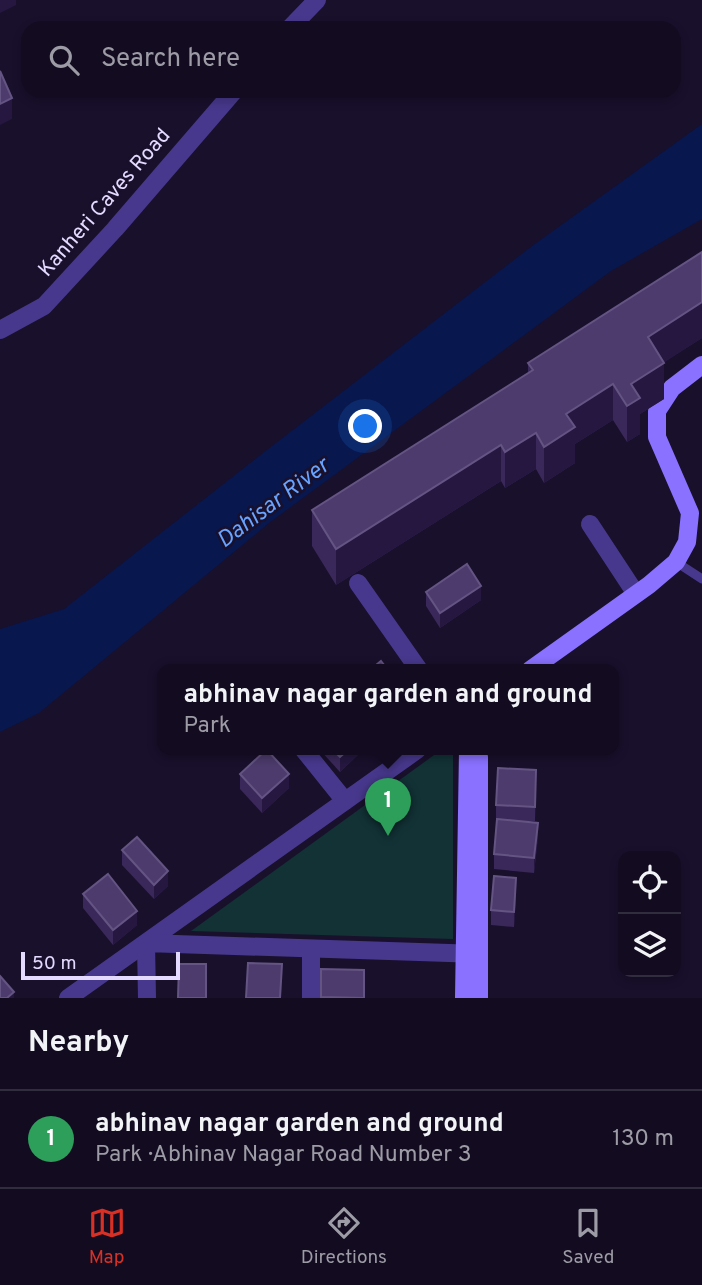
<!DOCTYPE html>
<html lang="en">
<head>
<meta charset="utf-8">
<style>
  body { margin:0; font-family:Overpass,sans-serif; background:#1c152a; color:#f1f3f6 }
  .controls { position:absolute; right:21px; bottom:21px; display:grid; overflow:hidden; border-radius:14px; box-shadow:0 4px 10px #0003 }
  .controls button { width:63px; height:63px; display:grid; place-items:center; padding:0; border:0; border-bottom:2px solid #322c3f; background:#130c21; color:#f1f3f6; font:35px sans-serif }
  .scale { position:absolute; left:21px; bottom:18px; width:159px; box-sizing:border-box; padding-left:7px; border:4px solid #e4daff; border-top:0; font-size:19px; line-height:24px; white-space:nowrap; color:#e4daff; -webkit-text-stroke:5px #19102c; paint-order:stroke }
  .you { position:absolute; left:366px; top:427px; width:24px; height:24px; margin:-18px; border:5px solid #fff; border-radius:50%; background:#1a73e8; box-shadow:0 0 0 10px #1a73e833 }
  .badge { display:grid; place-items:center; width:46px; height:46px; border-radius:50%; background:#d93025; color:#fff; font-size:23px; font-weight:700 }
  .pin { position:absolute; translate:-50% -58px; filter:drop-shadow(0 2px 4px #0008) }
  .pin::after { content:''; position:absolute; top:37px; width:24px; height:21px; background:inherit; clip-path:polygon(0 0,100% 0,50% 100%) }
  .popup { position:absolute; left:157px; top:664px; width:462px; height:91px; box-sizing:border-box; display:grid; place-content:center; border-radius:14px; background:#130c21; filter:drop-shadow(0 2px 5px #0005); font-size:23px; white-space:nowrap; color:#9d9ba5 }
  .popup b { font-size:26px; color:#f1f3f6 }
  .popup::after { content:''; position:absolute; left:50%; top:100%; margin-left:-14px; border:14px solid transparent; border-top-color:#130c21 }
  .list { margin:0; padding:0; list-style:none }
  h2 { display:flex; justify-content:space-between; align-items:center; height:91px; margin:0; padding:0 28px; font-size:30px }
  h2 small { font-size:23px; font-weight:400; color:#9d9ba5 }
  .list li { display:grid; grid-template-columns:46px 1fr auto; gap:21px; align-items:center; box-sizing:border-box; height:98px; padding:0 28px; border-top:2px solid #322c3f }
  .list b { display:block; font-size:26px; white-space:nowrap }
  .list p { margin:0; font-size:23px; white-space:nowrap; color:#9d9ba5 }
  .list em { font-size:23px; font-style:normal; color:#9d9ba5 }
  .icon { flex:none; width:38px; height:38px; fill:none; stroke:currentColor; stroke-width:2; stroke-linecap:round; stroke-linejoin:round }
  .map { position:relative; flex:none; width:702px; height:998px; overflow:hidden }
  .search { position:absolute; background:#130c21; box-shadow:0 4px 10px #0003; left:21px; right:21px; top:21px; height:77px; display:flex; align-items:center; gap:18px; box-sizing:border-box; padding:0 24px; border-radius:21px; color:#9d9ba5; font-size:26px }
  .sheet { height:189px; background:#130c21 }
  nav { display:flex; justify-content:space-around; align-items:center; box-sizing:border-box; height:98px; border-top:2px solid #322c3f; background:#130c21; font-size:19px; color:#9d9ba5 }
  nav a { display:grid; justify-items:center; gap:4px }
  nav .on { color:#d93025 }
  .map>svg:first-child { display:block }
</style>
</head>
<body>
<div class="map">
<svg width="702" height="998" viewBox="0 0 702 998">
  <rect width="100%" height="100%" fill="#19102c"/>
  <polygon fill="#123236" points="441,750 453,750 453,939 191,931"/>
  <polygon fill="#08174d" points="702,124 702,219 611,271 269,523 39,713 0,732 0,629 64,609 263,453 532,246"/>
  <g fill="none" stroke-linecap="round" stroke-linejoin="round">
    <polyline stroke="#48388d" stroke-width="9" points="676,562 702,579"/>
    <g stroke="#48388d" stroke-width="18">
      <polyline points="290,28 317,0"/>
      <polyline points="0,330 44,306 115,229 234,91"/>
      <polyline points="590,524 636,594"/>
      <polyline points="358,583 419,670"/>
      <polyline points="304,750 345,801"/>
      <polyline points="68,998 417,750"/>
      <polyline points="147,998 146,943 479,954"/>
      <polyline points="311,998 311,949"/>
    </g>
    <g stroke="#8a71ff" stroke-width="18">
      <polyline points="530,670 649,585 676,562 687,542 690,513 657,437 657,411 672,388 702,365"/>
      <polyline points="464,998 468,750"/>
      <polyline points="479,998 479,757"/>
    </g>
  </g>
  <g fill="#3a285a">
    <polygon points="702,338 664,362 664,399 640,414 640,434 627,442 613,420 575,444 575,463 544,483 536,469 505,488 501,481 336,585 312,546 312,510 528,373 528,363"/>
    <polygon points="426,592 481,600 440,628 426,606"/>
    <polygon points="320,750 363,750 340,772"/>
    <polygon points="240,774 289,788 262,813 240,789"/>
    <polygon points="536,784 535,821 516,821 538,837 534,873 494,869 494,854 497,820 496,820 496,805"/>
    <polygon points="122,850 168,886 154,899 122,865"/>
    <polygon points="516,893 514,927 491,925 491,910"/>
    <polygon points="83,894 137,925 113,945 83,908"/>
  </g>
  <g fill="#251740">
    <polygon points="0,0 16,0 16,5 0,13"/>
    <polygon points="12,98 12,119 0,125 0,104"/>
    <polygon points="702,302 702,338 648,373 648,337"/>
    <polygon points="664,363 664,399 640,414 640,434 627,442 627,406 631,384"/>
    <polygon points="613,384 613,420 575,444 575,463 544,483 544,447 566,414"/>
    <polygon points="536,433 536,469 505,488 505,452"/>
    <polygon points="501,445 501,481 336,585 336,549"/>
    <polygon points="481,586 481,600 440,628 440,613"/>
    <polygon points="348,750 363,750 340,772 340,757"/>
    <polygon points="289,774 289,788 262,813 262,798"/>
    <polygon points="538,823 538,837 534,873 534,858"/>
    <polygon points="168,871 168,886 154,899 154,885"/>
    <polygon points="516,878 516,893 514,927 514,912"/>
    <polygon points="137,911 137,925 113,945 113,930"/>
    <polygon points="14,992 14,998 7,998"/>
  </g>
  <g fill="#4c3b6c" stroke="#645483" stroke-width="2">
    <polygon points="0,71 12,98 0,104"/>
    <polygon points="702,252 702,302 648,337 664,363 631,384 640,398 627,406 613,384 566,414 575,427 544,447 536,433 505,452 501,445 336,549 312,510 533,370 528,363"/>
    <polygon points="467,564 481,586 440,613 426,592"/>
    <polygon points="381,661 388,670 370,670"/>
    <polygon points="266,750 267,750 289,774 262,798 240,774"/>
    <polygon points="333,750 348,750 340,757"/>
    <polygon points="498,768 536,770 535,807 496,805"/>
    <polygon points="497,819 538,823 534,858 494,854"/>
    <polygon points="137,837 168,871 154,885 122,850"/>
    <polygon points="108,874 137,911 113,930 83,894"/>
    <polygon points="494,876 516,878 514,912 491,910"/>
    <polygon points="248,963 282,964 280,998 246,998"/>
    <polygon points="179,964 206,964 206,998 178,998"/>
    <polygon points="321,969 364,970 364,998 321,997"/>
    <polygon points="0,976 14,992 7,998 0,998"/>
  </g>
  <g text-anchor="middle" dominant-baseline="central" stroke-width="5" stroke-linejoin="round" paint-order="stroke">
    <g font-size="21" fill="#e4daff" stroke="#19102c">
      <text transform="translate(105 203) rotate(-49)">Kanheri Caves Road</text>
    </g>
    <g font-size="23" font-style="italic" fill="#68a3ff" stroke="#19102c">
      <text transform="translate(274 504) rotate(-37)">Dahisar River</text>
    </g>
  </g>
</svg>
<div class="controls">
<button><svg class="icon" aria-label="locate" viewBox="0 0 24 24"><circle cx="12" cy="12" r="6"/><path d="M12 2v4M12 18v4M2 12h4M18 12h4"/></svg></button>
<button><svg class="icon" aria-label="layers" viewBox="0 0 24 24"><path d="M12 4l9 5-9 5-9-5zM3 14l9 5 9-5"/></svg></button>
</div>
<div class="scale">50 m</div>
<div class="you"></div>
<div class="pin badge" style="left:388px;top:836px;background:#2e9e5b">1</div>
<div class="popup"><b>abhinav nagar garden and ground</b>Park</div>
<div class="search"><svg class="icon" aria-label="search" viewBox="0 0 24 24"><circle cx="10" cy="10" r="6"/><path d="M15 15l6 6"/></svg>Search here</div>
</div>
<section class="sheet">
<h2>Nearby<small></small></h2>
<ul class="list">
<li><span class="badge" style="background:#2e9e5b">1</span><div><b>abhinav nagar garden and ground</b><p>Park · Abhinav Nagar Road Number 3</p></div><em>130 m</em></li>
</ul>
</section>
<nav>
<a class="on"><svg class="icon" aria-label="map" viewBox="0 0 24 24"><path d="M3 6l6-2 6 2 6-2v14l-6 2-6-2-6 2zM9 4v14M15 6v14"/></svg>Map</a>
<a><svg class="icon" aria-label="directions" viewBox="0 0 24 24"><path d="M12 3l9 9-9 9-9-9zM9 14v-3h6M13 9l2 2-2 2"/></svg>Directions</a>
<a><svg class="icon" aria-label="saved" viewBox="0 0 24 24"><path d="M7 4h10v16l-5-4-5 4z"/></svg>Saved</a>
</nav>
</body>
</html>
